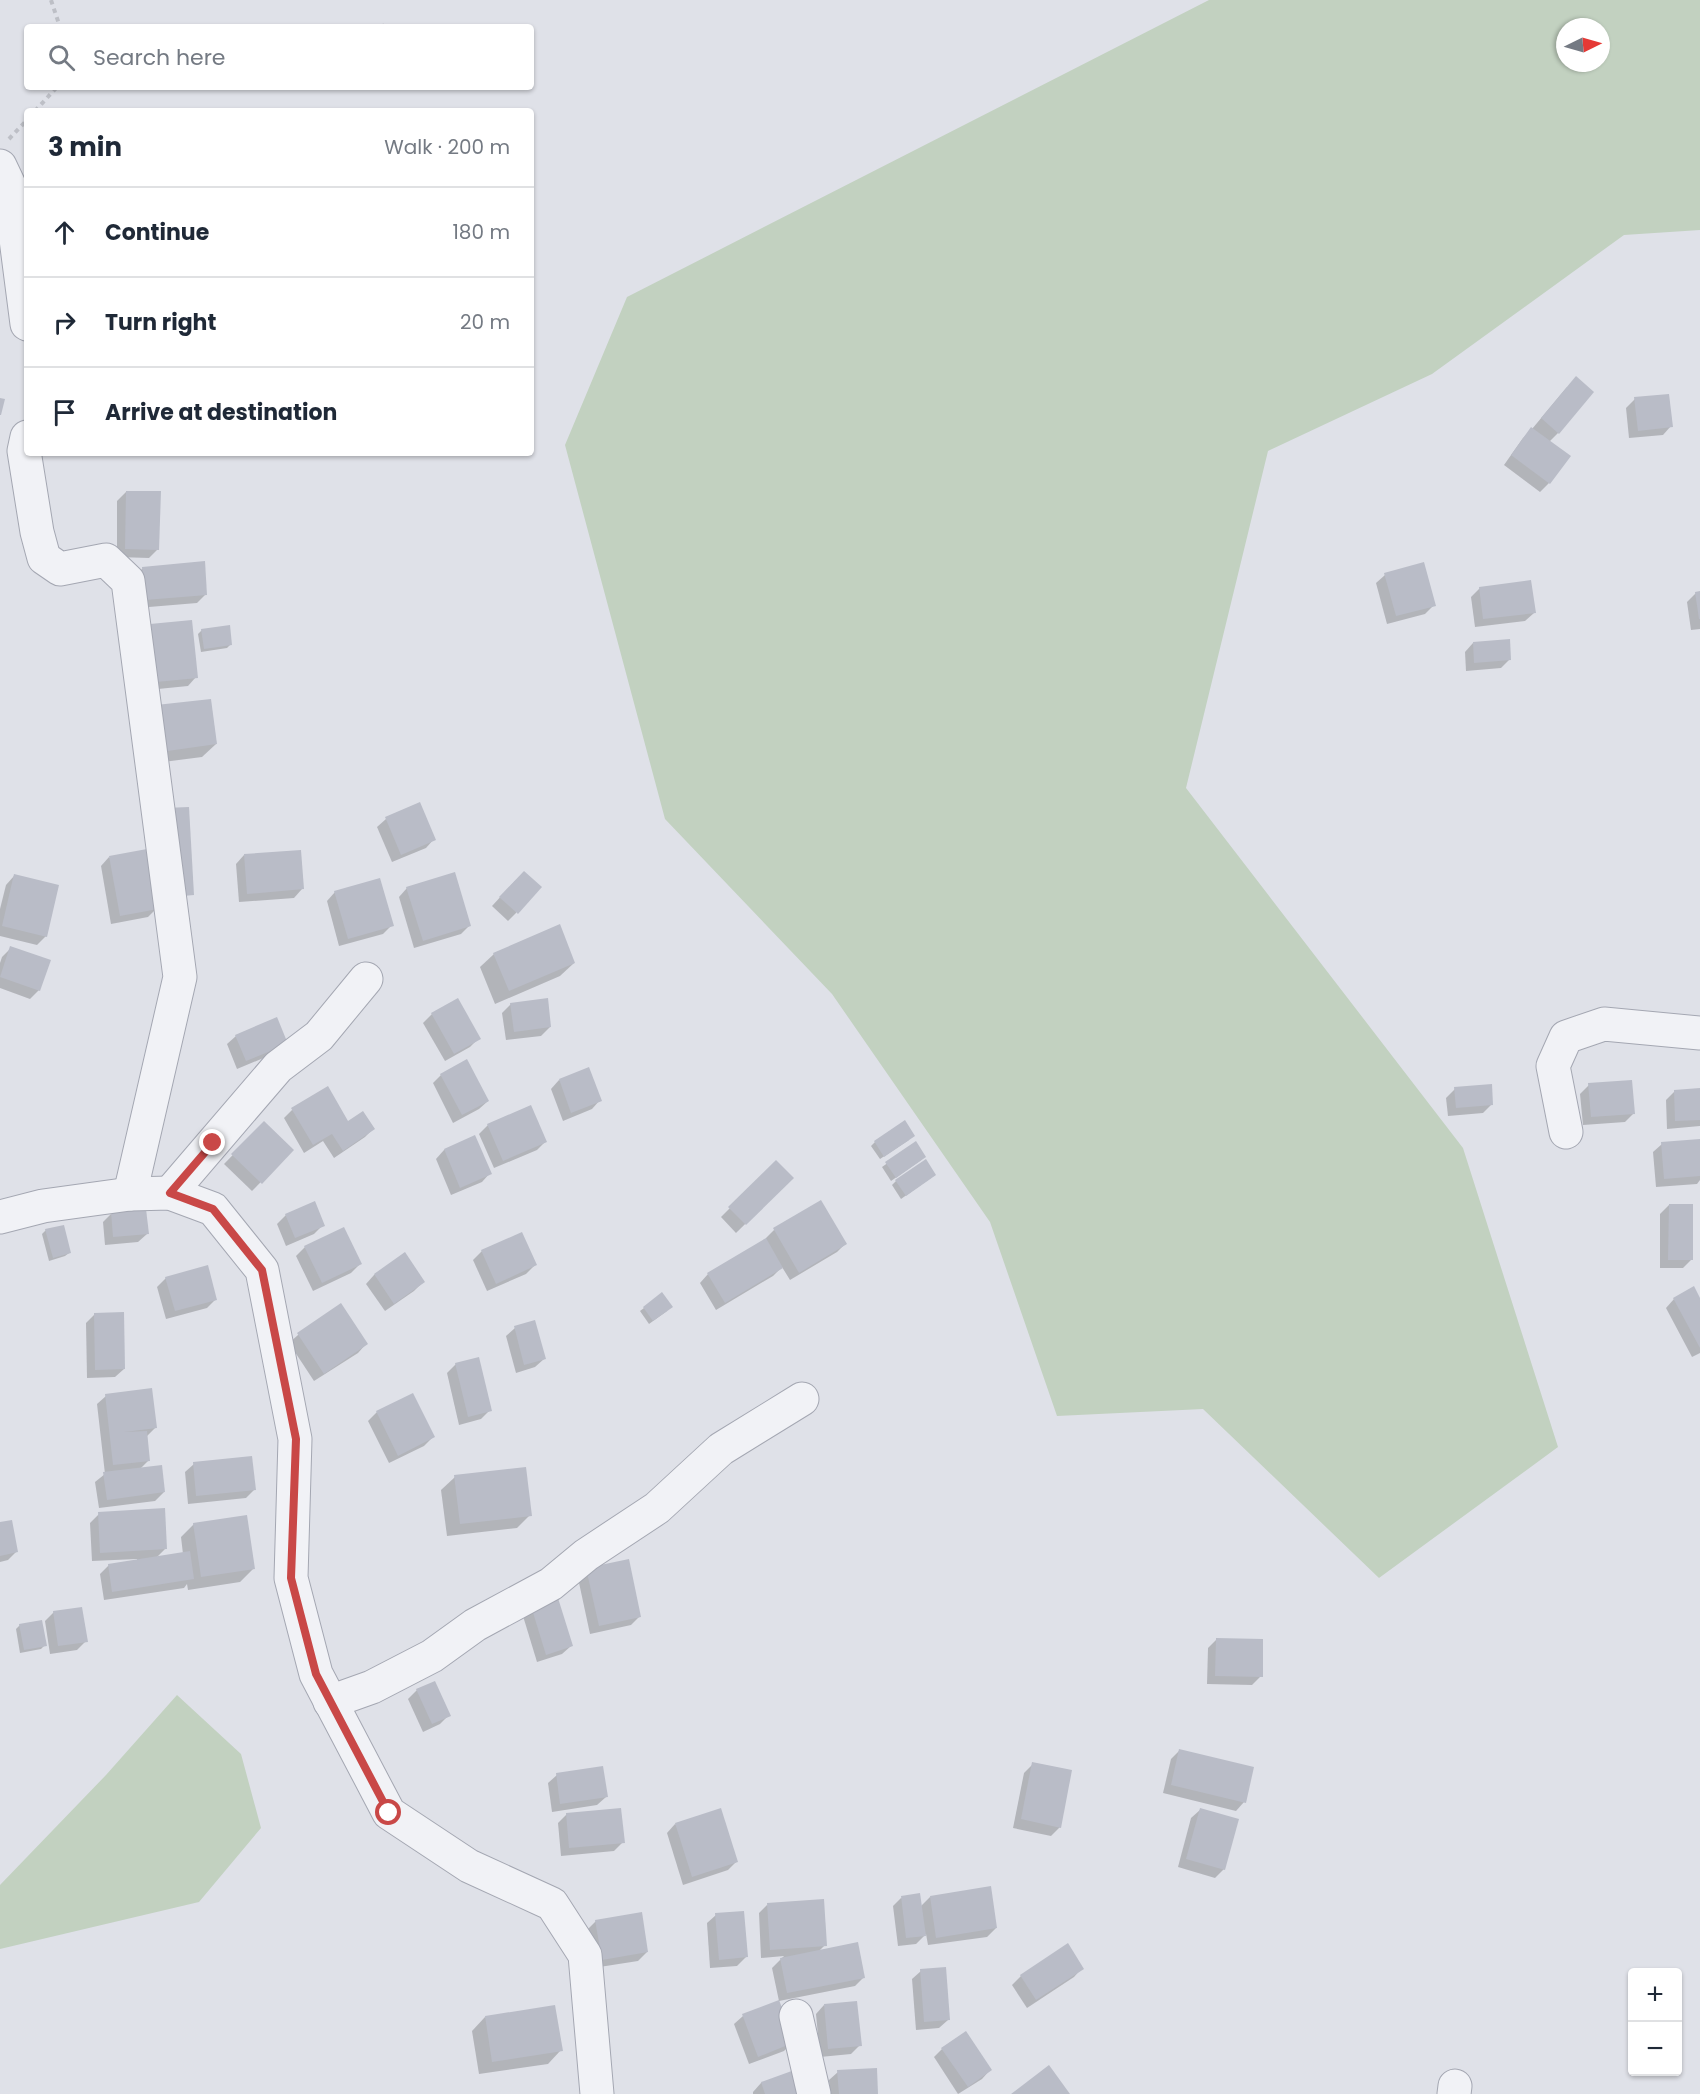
<!DOCTYPE html>
<html lang="en">
<head>
<meta charset="utf-8">
<style>
  body { margin:0; font-family:Poppins,sans-serif; background:#f2f2f3; color:#1f2937 }
  .controls { position:absolute; right:18px; bottom:18px; display:grid; overflow:hidden; border-radius:6px; box-shadow:0 2px 4px #0004 }
  .controls button { width:54px; height:54px; display:grid; place-items:center; padding:0; border:0; border-bottom:2px solid #e0e1e3; background:#fff; color:#1f2937; font:30px sans-serif }
  .compass { position:absolute; left:1556px; top:18px; width:54px; height:54px; border-radius:50%; background:#fff; box-shadow:0 2px 4px #0004; rotate:85deg }
  .stop { position:absolute; width:18px; height:18px; margin:-14px; border:4px solid #c94847; border-radius:50%; background:#fff }
  .stop.end { background:#c94847; border-color:#fff; box-shadow:0 2px 6px #0008 }
  .list { margin:0; padding:0; list-style:none }
  h2 { display:flex; justify-content:space-between; align-items:center; height:78px; margin:0; padding:0 24px; font-size:26px }
  h2 small { font-size:20px; font-weight:400; color:#747a83 }
  .list li { display:grid; grid-template-columns:39px 1fr auto; gap:18px; align-items:center; box-sizing:border-box; height:90px; padding:0 24px; border-top:2px solid #e0e1e3 }
  .list b { display:block; font-size:22px; white-space:nowrap }
  .list em { font-size:20px; font-style:normal; color:#747a83 }
  .icon { flex:none; width:33px; height:33px; fill:none; stroke:currentColor; stroke-width:2; stroke-linecap:round; stroke-linejoin:round }
  .map { position:relative; flex:none; width:1700px; height:2094px; overflow:hidden }
  .search { position:absolute; background:#fff; box-shadow:0 2px 4px #0004; left:24px; top:24px; width:510px; height:66px; display:flex; align-items:center; gap:15px; box-sizing:border-box; padding:0 21px; border-radius:6px; color:#747a83; font-size:22px }
  .panel { position:absolute; background:#fff; box-shadow:0 2px 4px #0004; left:24px; top:108px; width:510px; height:348px; border-radius:6px }
  .map>svg:first-child { display:block }
</style>
</head>
<body>
<div class="map">
<svg width="1700" height="2094" viewBox="0 0 1700 2094">
  <rect width="100%" height="100%" fill="#dfe1e8"/>
  <g fill="#c2d1c0" fill-rule="evenodd">
    <path d="M1209,0h491v230l-76,5 -192,139 -164,77 -82,337 277,360 95,299 -179,131 -176,-169 -146,7 -67,-194 -158,-228 -167,-175 -100,-374 62,-148zM1565,27h36v36h-36z"/>
    <polygon points="177,1695 241,1754 261,1828 199,1902 0,1949 0,1885 106,1775"/>
  </g>
  <g fill="#0003">
    <polygon points="1567,387 1558,433 1549,442 1549,483 1540,492 1504,465 1523,438 1532,429"/>
    <polygon points="1635,399 1671,426 1663,435 1629,438 1626,408"/>
    <polygon points="126,492 158,549 149,558 117,557 117,501"/>
    <polygon points="143,568 206,594 197,603 137,608 134,577"/>
    <polygon points="1385,575 1434,605 1425,614 1387,624 1376,583"/>
    <polygon points="1480,588 1534,613 1525,621 1475,627 1471,597"/>
    <polygon points="1696,593 1700,593 1700,629 1691,630 1687,602"/>
    <polygon points="202,630 231,644 227,648 201,652 198,634"/>
    <polygon points="142,635 196,677 188,686 148,690"/>
    <polygon points="1473,643 1510,659 1501,668 1466,671 1465,652"/>
    <polygon points="135,721 216,744 202,757 140,765"/>
    <polygon points="386,819 434,839 426,848 392,862 377,827"/>
    <polygon points="244,855 302,889 294,898 239,902 236,864"/>
    <polygon points="109,857 156,909 148,917 111,924 101,866"/>
    <polygon points="14,876 46,936 37,945 0,936 0,909 6,885"/>
    <polygon points="515,881 516,913 508,921 492,906"/>
    <polygon points="407,888 469,926 461,934 414,948 399,897"/>
    <polygon points="335,892 392,925 383,934 339,946 327,901"/>
    <polygon points="11,948 39,990 30,999 0,988 0,963 2,957"/>
    <polygon points="494,954 574,963 560,976 495,1004 480,967"/>
    <polygon points="511,1004 550,1027 541,1036 506,1040 502,1013"/>
    <polygon points="432,1014 479,1038 470,1047 445,1061 423,1023"/>
    <polygon points="277,1019 278,1052 237,1069 227,1044 236,1036"/>
    <polygon points="441,1075 488,1101 479,1109 453,1123 433,1083"/>
    <polygon points="559,1080 600,1100 592,1109 563,1121 551,1089"/>
    <polygon points="1589,1085 1634,1113 1625,1122 1583,1125 1580,1094"/>
    <polygon points="1455,1089 1492,1104 1483,1113 1448,1116 1446,1098"/>
    <polygon points="1700,1090 1700,1126 1667,1129 1666,1100 1675,1091"/>
    <polygon points="292,1110 348,1123 373,1129 365,1137 334,1158 323,1141 304,1153 284,1118"/>
    <polygon points="264,1123 292,1150 252,1191 224,1164"/>
    <polygon points="488,1125 545,1142 537,1150 494,1168 479,1134"/>
    <polygon points="474,1137 490,1173 482,1182 451,1195 436,1159 444,1150"/>
    <polygon points="909,1140 880,1159 871,1146 875,1142"/>
    <polygon points="1700,1141 1700,1180 1697,1184 1656,1187 1653,1152 1662,1144"/>
    <polygon points="916,1143 921,1160 891,1181 882,1167"/>
    <polygon points="776,1162 792,1178 736,1233 721,1217"/>
    <polygon points="935,1175 901,1199 892,1185 896,1181"/>
    <polygon points="1669,1205 1692,1259 1683,1268 1660,1268 1660,1214"/>
    <polygon points="111,1214 147,1234 138,1242 105,1245 103,1222"/>
    <polygon points="286,1215 323,1225 314,1234 286,1246 277,1224"/>
    <polygon points="46,1230 69,1253 65,1256 49,1261 42,1234"/>
    <polygon points="774,1230 846,1243 837,1252 790,1280 782,1267 773,1276 716,1310 700,1283 708,1274 766,1240 766,1238"/>
    <polygon points="305,1247 360,1264 351,1273 313,1291 296,1256"/>
    <polygon points="482,1251 535,1265 526,1274 487,1291 473,1260"/>
    <polygon points="404,1255 423,1282 414,1291 385,1311 366,1284 374,1275"/>
    <polygon points="166,1278 216,1299 207,1308 166,1319 157,1287"/>
    <polygon points="1674,1299 1700,1302 1700,1353 1692,1357 1666,1308"/>
    <polygon points="341,1305 366,1344 358,1353 314,1381 289,1343 298,1335"/>
    <polygon points="644,1308 667,1311 649,1324 640,1311"/>
    <polygon points="95,1314 124,1369 115,1377 87,1378 86,1323"/>
    <polygon points="515,1328 544,1359 535,1367 516,1373 506,1336"/>
    <polygon points="456,1364 490,1410 481,1419 459,1425 447,1373"/>
    <polygon points="412,1395 433,1437 424,1446 389,1463 368,1421 377,1412"/>
    <polygon points="106,1396 156,1427 147,1436 148,1461 140,1469 164,1492 155,1501 99,1508 95,1482 105,1474 97,1404"/>
    <polygon points="194,1464 254,1490 246,1498 188,1504 185,1472"/>
    <polygon points="455,1477 530,1515 517,1528 447,1536 441,1490"/>
    <polygon points="99,1514 165,1549 156,1558 183,1554 181,1537 194,1524 253,1569 240,1582 188,1590 187,1584 184,1588 104,1600 100,1574 109,1565 137,1561 137,1559 92,1561 90,1523"/>
    <polygon points="0,1524 17,1551 8,1560 0,1562"/>
    <polygon points="587,1570 640,1616 631,1625 590,1634 578,1578"/>
    <polygon points="531,1608 571,1646 562,1654 537,1662 523,1616"/>
    <polygon points="54,1612 86,1641 77,1650 50,1654 45,1621"/>
    <polygon points="20,1625 45,1645 41,1649 20,1653 16,1629"/>
    <polygon points="1216,1640 1261,1676 1252,1685 1207,1684 1208,1648"/>
    <polygon points="417,1690 449,1715 440,1724 423,1732 408,1699"/>
    <polygon points="1179,1751 1244,1802 1236,1811 1163,1793 1171,1759"/>
    <polygon points="1033,1764 1060,1827 1051,1836 1013,1828 1024,1773"/>
    <polygon points="557,1775 606,1797 597,1805 552,1812 548,1783"/>
    <polygon points="1200,1810 1224,1869 1215,1878 1178,1867 1191,1818"/>
    <polygon points="567,1814 623,1842 614,1851 561,1856 558,1823"/>
    <polygon points="675,1824 736,1862 728,1870 683,1885 667,1833"/>
    <polygon points="930,1897 996,1928 987,1937 928,1945 926,1934 916,1944 898,1946 893,1906 901,1898 920,1907"/>
    <polygon points="767,1905 825,1945 819,1951 864,1977 855,1986 779,2001 772,1968 784,1956 761,1958 759,1913"/>
    <polygon points="716,1915 746,1957 737,1966 710,1968 707,1923"/>
    <polygon points="596,1921 647,1952 638,1961 593,1968 587,1930"/>
    <polygon points="1082,1968 1074,1977 1027,2008 1012,1985 1021,1976"/>
    <polygon points="921,1971 948,2020 939,2028 916,2030 912,1979"/>
    <polygon points="824,2005 860,2045 851,2054 820,2057 816,2014"/>
    <polygon points="743,2016 793,2042 784,2051 749,2064 734,2024"/>
    <polygon points="485,2017 561,2050 548,2064 479,2074 472,2031"/>
    <polygon points="942,2049 990,2070 982,2079 958,2094 934,2057"/>
    <polygon points="799,2070 808,2094 753,2094 753,2092 761,2083"/>
    <polygon points="838,2072 877,2094 830,2094 829,2080"/>
  </g>
  <g fill="#b9bcc7">
    <polygon points="1576,376 1594,392 1559,434 1541,418"/>
    <polygon points="1669,394 1673,427 1638,431 1634,397"/>
    <polygon points="0,398 5,399 1,415 0,415"/>
    <polygon points="1531,427 1571,456 1550,484 1511,455"/>
    <polygon points="126,491 161,491 159,550 125,549"/>
    <polygon points="205,561 207,595 145,600 142,567"/>
    <polygon points="1424,562 1436,606 1396,616 1384,573"/>
    <polygon points="1531,580 1536,613 1483,619 1479,587"/>
    <polygon points="1700,591 1700,619 1699,619 1695,592"/>
    <polygon points="192,620 198,678 156,682 150,624"/>
    <polygon points="230,625 232,645 204,649 201,629"/>
    <polygon points="1510,639 1511,660 1474,663 1473,642"/>
    <polygon points="211,699 217,744 153,753 147,706"/>
    <polygon points="420,802 436,840 401,855 385,817"/>
    <polygon points="189,807 194,895 171,897 165,808"/>
    <polygon points="147,849 158,909 120,916 109,856"/>
    <polygon points="301,850 304,889 247,894 244,854"/>
    <polygon points="524,871 542,887 518,914 499,897"/>
    <polygon points="455,872 471,926 423,941 406,887"/>
    <polygon points="14,874 59,885 47,937 2,926"/>
    <polygon points="380,878 394,926 348,939 334,891"/>
    <polygon points="560,924 575,963 509,991 493,953"/>
    <polygon points="10,946 51,960 40,991 0,977"/>
    <polygon points="458,998 481,1039 454,1054 431,1013"/>
    <polygon points="548,998 551,1027 514,1032 510,1003"/>
    <polygon points="277,1017 288,1044 246,1061 235,1035"/>
    <polygon points="467,1059 489,1101 462,1115 440,1074"/>
    <polygon points="589,1067 602,1101 571,1113 559,1079"/>
    <polygon points="1632,1080 1635,1114 1591,1117 1588,1083"/>
    <polygon points="1492,1084 1493,1105 1456,1108 1454,1087"/>
    <polygon points="328,1086 348,1121 363,1111 375,1129 343,1151 332,1134 313,1145 291,1108"/>
    <polygon points="1700,1088 1700,1120 1675,1121 1674,1090"/>
    <polygon points="531,1105 547,1142 503,1161 487,1124"/>
    <polygon points="905,1120 915,1136 884,1157 874,1141"/>
    <polygon points="264,1121 294,1150 262,1184 231,1154"/>
    <polygon points="475,1135 492,1174 460,1188 444,1149"/>
    <polygon points="1700,1139 1700,1176 1664,1179 1661,1142"/>
    <polygon points="916,1141 926,1157 896,1178 885,1162"/>
    <polygon points="926,1159 936,1175 906,1196 895,1180"/>
    <polygon points="776,1160 794,1178 746,1225 728,1207"/>
    <polygon points="821,1200 847,1244 799,1273 773,1228"/>
    <polygon points="315,1201 325,1226 295,1238 285,1214"/>
    <polygon points="1669,1204 1693,1204 1693,1260 1668,1260"/>
    <polygon points="146,1209 149,1234 113,1237 111,1212"/>
    <polygon points="64,1225 71,1253 53,1258 45,1229"/>
    <polygon points="344,1227 362,1264 322,1283 304,1246"/>
    <polygon points="522,1232 537,1265 496,1284 481,1250"/>
    <polygon points="766,1238 783,1268 725,1303 707,1273"/>
    <polygon points="405,1252 425,1282 394,1304 374,1274"/>
    <polygon points="208,1265 217,1300 175,1311 165,1277"/>
    <polygon points="1694,1286 1700,1298 1700,1348 1673,1298"/>
    <polygon points="662,1292 673,1307 653,1321 643,1307"/>
    <polygon points="341,1303 368,1344 324,1374 297,1333"/>
    <polygon points="124,1312 125,1369 95,1370 94,1313"/>
    <polygon points="535,1320 546,1359 524,1365 514,1326"/>
    <polygon points="479,1357 492,1411 468,1417 455,1363"/>
    <polygon points="152,1388 157,1428 124,1432 147,1431 150,1461 113,1465 105,1394"/>
    <polygon points="413,1393 435,1437 398,1456 376,1411"/>
    <polygon points="252,1456 256,1490 196,1496 193,1462"/>
    <polygon points="162,1465 165,1492 107,1500 103,1472"/>
    <polygon points="526,1467 532,1516 460,1524 454,1475"/>
    <polygon points="165,1508 167,1549 100,1553 98,1512"/>
    <polygon points="247,1515 255,1569 201,1577 193,1523"/>
    <polygon points="12,1520 18,1552 0,1556 0,1522"/>
    <polygon points="190,1551 194,1579 112,1592 108,1564"/>
    <polygon points="629,1559 641,1617 599,1626 586,1568"/>
    <polygon points="558,1598 573,1646 546,1655 531,1606"/>
    <polygon points="82,1607 88,1642 58,1646 53,1611"/>
    <polygon points="42,1620 47,1646 24,1650 19,1624"/>
    <polygon points="1216,1638 1263,1639 1263,1677 1215,1676"/>
    <polygon points="435,1681 451,1716 432,1724 416,1689"/>
    <polygon points="1179,1749 1254,1767 1246,1803 1171,1785"/>
    <polygon points="1032,1762 1072,1770 1061,1828 1021,1819"/>
    <polygon points="603,1766 608,1797 560,1804 556,1773"/>
    <polygon points="621,1808 625,1843 569,1848 566,1813"/>
    <polygon points="721,1808 738,1862 692,1877 675,1823"/>
    <polygon points="1200,1808 1239,1819 1225,1870 1186,1859"/>
    <polygon points="991,1886 997,1928 936,1938 930,1896"/>
    <polygon points="920,1893 926,1936 906,1938 901,1896"/>
    <polygon points="824,1899 827,1946 770,1950 767,1903"/>
    <polygon points="744,1911 748,1957 719,1960 715,1913"/>
    <polygon points="642,1912 648,1952 602,1960 595,1920"/>
    <polygon points="858,1942 865,1978 787,1993 780,1958"/>
    <polygon points="1068,1943 1084,1969 1036,2000 1020,1975"/>
    <polygon points="946,1967 950,2020 924,2022 920,1969"/>
    <polygon points="779,2000 795,2042 758,2057 742,2014"/>
    <polygon points="857,2001 862,2046 828,2049 824,2004"/>
    <polygon points="555,2005 563,2051 492,2062 485,2016"/>
    <polygon points="966,2031 992,2070 968,2087 941,2048"/>
    <polygon points="1049,2065 1070,2094 1011,2094"/>
    <polygon points="800,2068 809,2094 765,2094 761,2082"/>
    <polygon points="877,2068 878,2094 839,2094 837,2070"/>
  </g>
  <g fill="none" stroke-linecap="round" stroke-linejoin="round">
    <defs>
      <g id="minor">
        <polyline points="0,166 9,185 27,324"/>
        <polyline points="27,437 24,451 37,532 44,558 60,569 106,560 128,581 180,977 130,1194"/>
        <polyline points="1566,1132 1553,1066 1566,1037 1604,1024 1700,1033"/>
        <polyline points="170,1193 278,1067 319,1036 366,979"/>
        <polyline points="0,1217 43,1206 130,1194 170,1193 213,1209 262,1270 295,1439 291,1578 316,1674 389,1813 469,1866 552,1904 585,1955 597,2094"/>
        <polyline points="330,1702 372,1687 432,1656 475,1625 551,1584 586,1555 657,1508 721,1449 802,1399"/>
        <polyline points="796,2016 814,2094"/>
        <polyline points="1454,2094 1455,2086"/>
      </g>
    </defs>
    <use href="#minor" stroke="#a4a7b2" stroke-width="35"/>
    <g stroke="#bdbfc6" stroke-width="4" stroke-dasharray="4.5 4.5" stroke-linecap="butt">
      <polyline points="51,0 60,27"/>
      <polyline points="380,27 388,24"/>
      <polyline points="35,111 57,87"/>
      <polyline points="9,139 27,120"/>
    </g>
    <use href="#minor" stroke="#f1f2f6" stroke-width="33"/>
  </g>
  <g fill="none" stroke-linecap="round" stroke-linejoin="round">
    <polyline stroke="#c94847" stroke-width="8" points="213,1143 170,1193 213,1209 262,1270 296,1439 291,1578 316,1674 389,1813"/>
  </g>
</svg>
<div class="controls">
<button>+</button>
<button>−</button>
</div>
<svg class="compass" viewBox="-18 -18 36 36"><path d="M0-13l5 13h-10z" fill="#e53935"/><path d="M0 13l5-13h-10z" fill="#747a83"/></svg>
<div class="stop" style="left:389px;top:1813px"></div>
<div class="stop end" style="left:213px;top:1143px"></div>
<div class="search"><svg class="icon" aria-label="search" viewBox="0 0 24 24"><circle cx="10" cy="10" r="6"/><path d="M15 15l6 6"/></svg>Search here</div>
<section class="panel">
<h2>3 min<small>Walk · 200 m</small></h2>
<ul class="list">
<li><svg class="icon" aria-label="ahead" viewBox="0 0 24 24"><path d="M12 20V5M6 11l6-6 6 6"/></svg><div><b>Continue</b></div><em>180 m</em></li>
<li><svg class="icon" aria-label="right" viewBox="0 0 24 24"><path d="M7 20v-9h11M14 6l5 5-5 5"/></svg><div><b>Turn right</b></div><em>20 m</em></li>
<li><svg class="icon" aria-label="arrive" viewBox="0 0 24 24"><path d="M6 21V4h12l-3 4 3 4H6"/></svg><div><b>Arrive at destination</b></div></li>
</ul>
</section>
</div>
</body>
</html>
